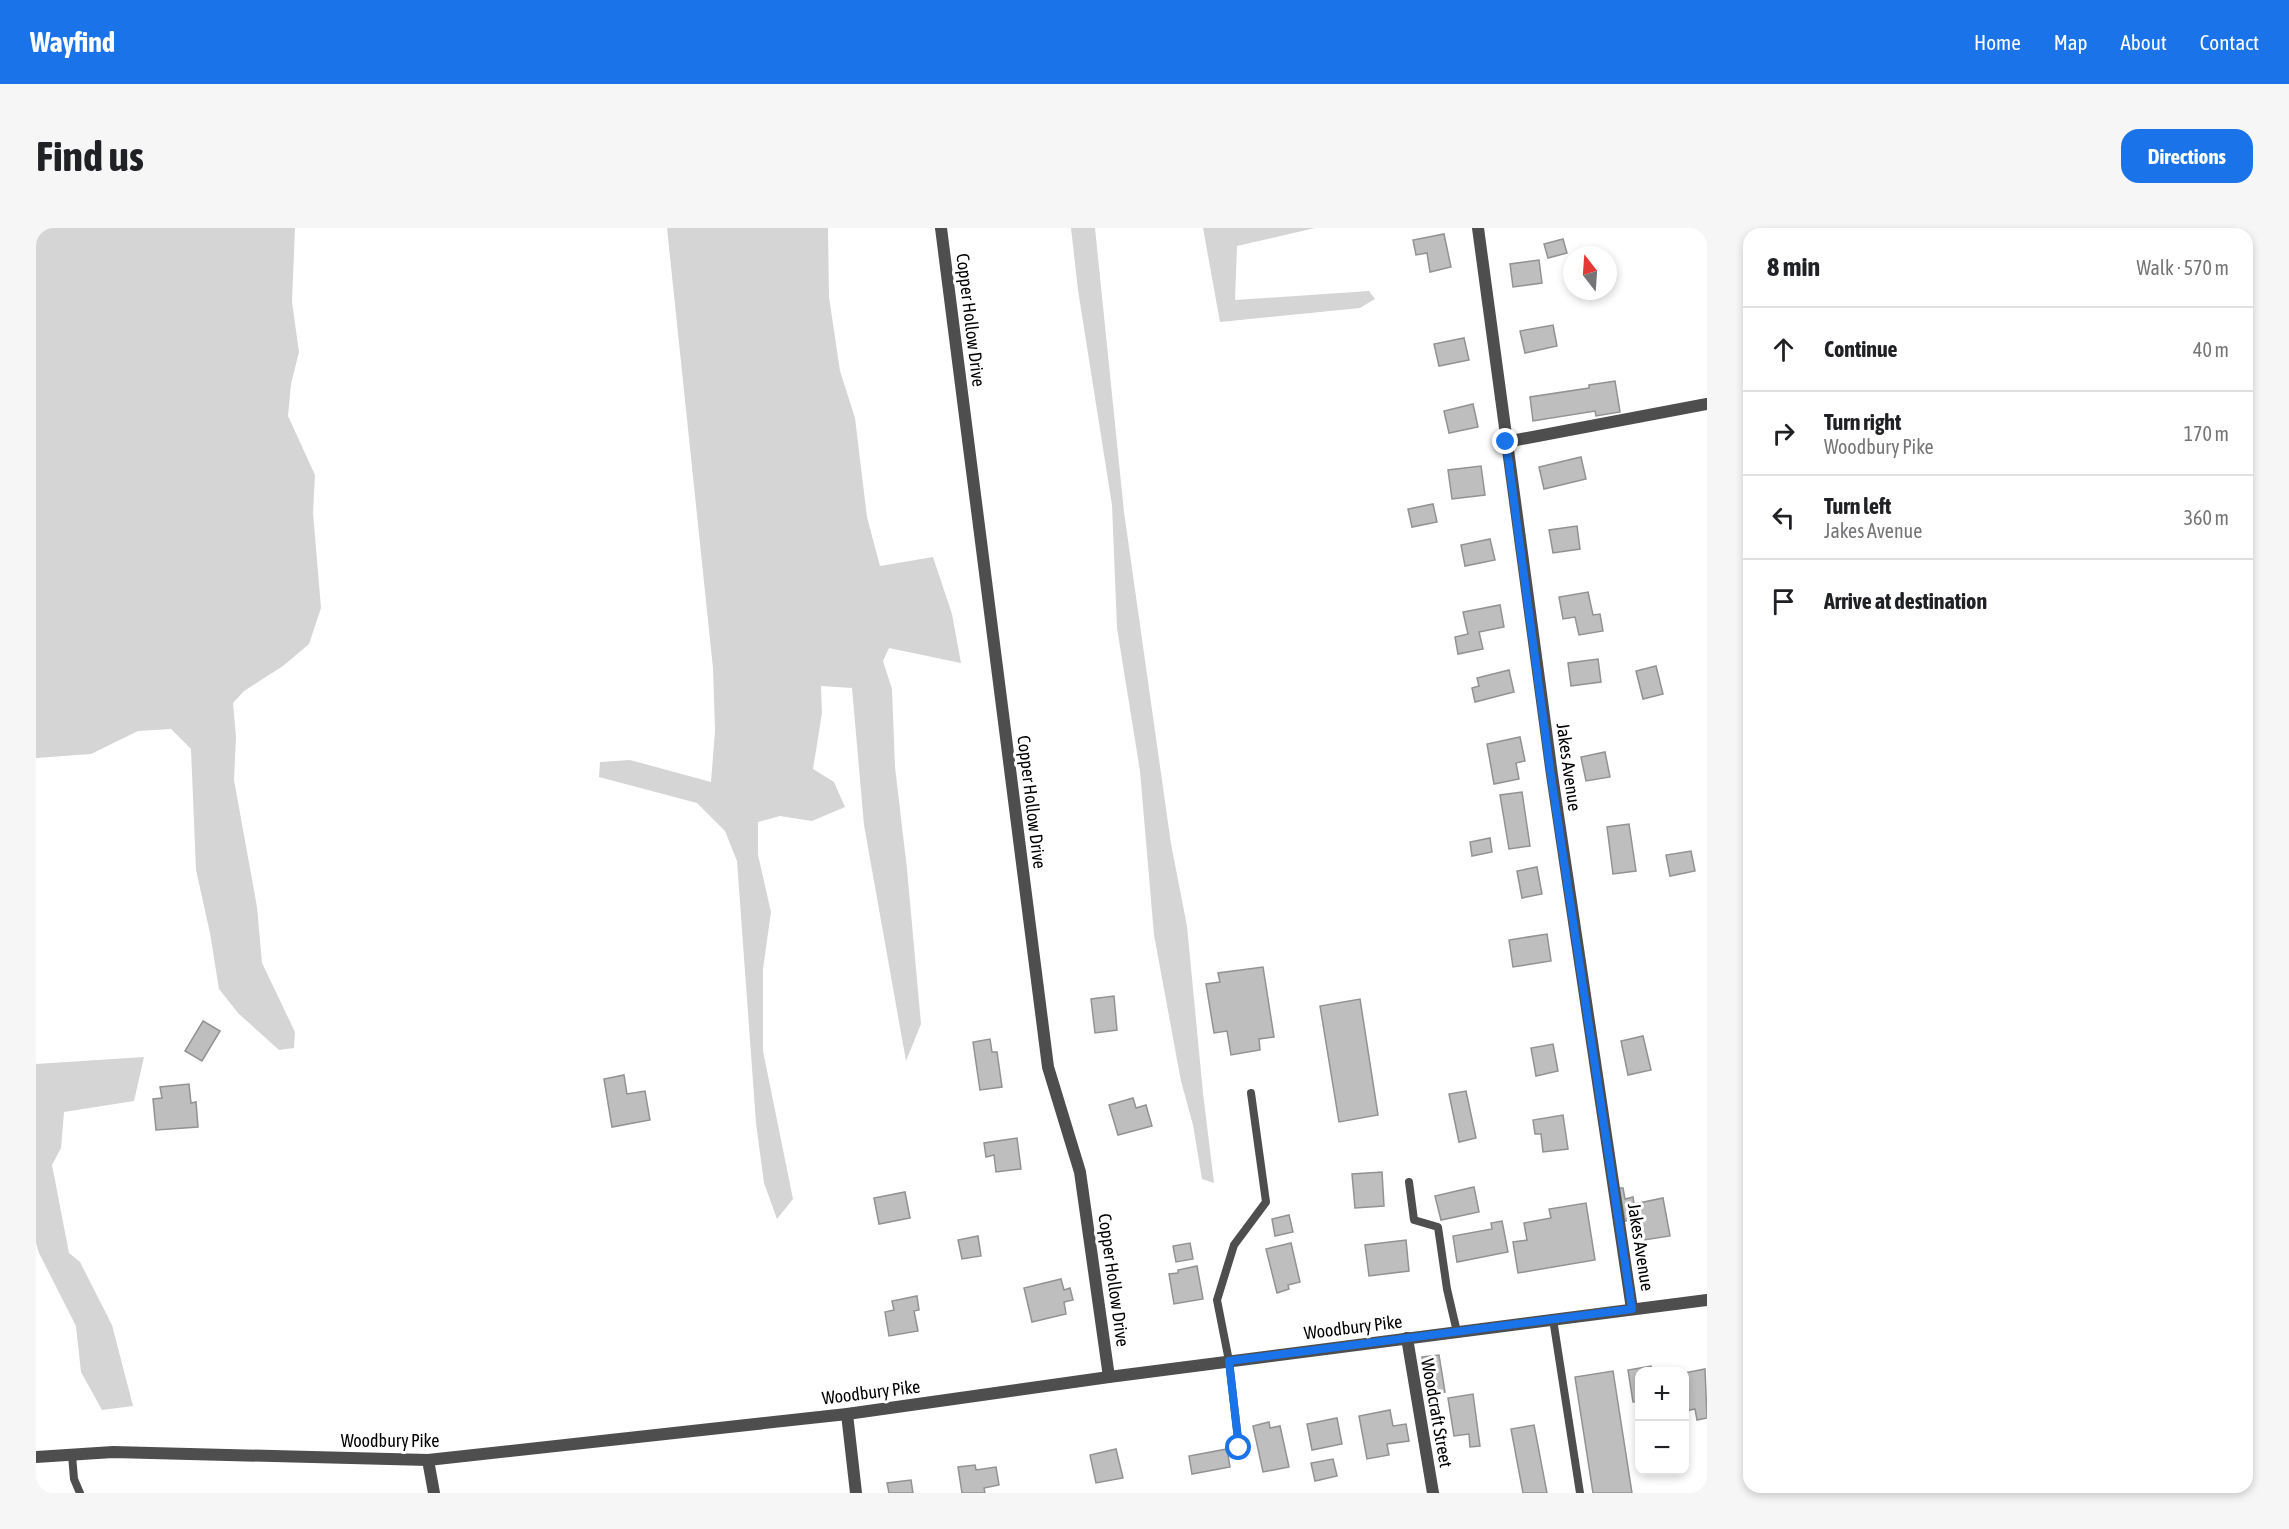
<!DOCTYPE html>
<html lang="en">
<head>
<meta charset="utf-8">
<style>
  body { margin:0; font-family:"Asap Condensed",sans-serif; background:#f6f6f6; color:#202124 }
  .controls { position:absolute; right:18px; bottom:18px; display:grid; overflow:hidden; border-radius:12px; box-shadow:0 3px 9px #0003 }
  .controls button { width:54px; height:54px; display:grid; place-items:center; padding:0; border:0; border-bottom:2px solid #e0e0e0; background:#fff; color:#202124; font:30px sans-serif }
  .compass { position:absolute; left:1527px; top:18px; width:54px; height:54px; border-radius:50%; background:#fff; box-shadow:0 3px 9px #0003; rotate:343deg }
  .stop { position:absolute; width:18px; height:18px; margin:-14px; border:4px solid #1a73e8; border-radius:50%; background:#fff }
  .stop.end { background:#1a73e8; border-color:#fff; box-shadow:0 2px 6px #0008 }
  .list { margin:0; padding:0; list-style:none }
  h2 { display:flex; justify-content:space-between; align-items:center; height:78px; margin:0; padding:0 24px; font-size:26px }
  h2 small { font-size:20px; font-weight:400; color:#757577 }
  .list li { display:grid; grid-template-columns:39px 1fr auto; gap:18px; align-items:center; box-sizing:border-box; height:84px; padding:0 24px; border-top:2px solid #e0e0e0 }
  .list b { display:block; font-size:22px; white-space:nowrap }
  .list p { margin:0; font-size:20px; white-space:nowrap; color:#757577 }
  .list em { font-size:20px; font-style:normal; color:#757577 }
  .icon { flex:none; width:33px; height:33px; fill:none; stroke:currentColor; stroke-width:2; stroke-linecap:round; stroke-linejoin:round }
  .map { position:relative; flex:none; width:1671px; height:1265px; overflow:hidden; border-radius:18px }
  header { display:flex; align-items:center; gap:36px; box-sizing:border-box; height:84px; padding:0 30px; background:#1a73e8; color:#fff }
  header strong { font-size:28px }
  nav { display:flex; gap:33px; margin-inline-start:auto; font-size:21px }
  .intro { display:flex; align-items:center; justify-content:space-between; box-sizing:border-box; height:144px; padding:0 36px }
  h1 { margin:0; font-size:42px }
  .button { padding:15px 27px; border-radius:18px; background:#1a73e8; color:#fff; font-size:21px; font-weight:700 }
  main { display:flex; gap:36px; padding:0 36px }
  aside { flex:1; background:#fff; border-radius:18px; box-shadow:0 3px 9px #0003 }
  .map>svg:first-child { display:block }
</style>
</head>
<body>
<header>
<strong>Wayfind</strong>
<nav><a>Home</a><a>Map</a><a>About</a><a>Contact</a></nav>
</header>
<div class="intro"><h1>Find us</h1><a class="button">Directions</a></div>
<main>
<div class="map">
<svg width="1671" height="1265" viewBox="0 0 1671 1265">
  <rect width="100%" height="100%" fill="#fff"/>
  <g fill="#d5d5d5">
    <polygon points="0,0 259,0 256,74 263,124 255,156 252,188 279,247 277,285 285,380 273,416 247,438 208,463 197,475 200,509 198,552 221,679 226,735 259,804 258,820 243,822 202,785 183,761 174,705 160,642 155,521 135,501 102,503 55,526 0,530"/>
    <polygon points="631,0 792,0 793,69 804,143 819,190 831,289 844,338 897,329 916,386 925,435 853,420 847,433 856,461 859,539 871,641 885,796 870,833 828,597 816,460 785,458 786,485 777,541 798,554 809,579 776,593 744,588 722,594 722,627 735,684 727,741 727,823 757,971 741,991 728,955 720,895 701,633 689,603 661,575 563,549 564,534 594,532 675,554 679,503 677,440"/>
    <polygon points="1035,0 1059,0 1088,284 1135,616 1151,698 1167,865 1178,955 1166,951 1157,897 1145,853 1118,707 1104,543 1081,400 1076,277 1042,62"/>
    <polygon points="1167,0 1279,0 1201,18 1199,72 1333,63 1339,71 1324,80 1184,94"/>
    <polygon points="108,829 98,873 28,884 25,920 16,937 33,1025 44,1034 76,1097 97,1178 66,1182 45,1144 40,1098 3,1025 0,1015 0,836"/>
  </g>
  <g fill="#bebebe" stroke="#929292" stroke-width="1.5">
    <polygon points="1408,6 1415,39 1394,44 1391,25 1380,27 1377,12"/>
    <polygon points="1527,11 1531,25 1512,30 1508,16"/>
    <polygon points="1503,32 1506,55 1477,59 1474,36"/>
    <polygon points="1517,97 1521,118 1489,125 1484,103"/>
    <polygon points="1428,110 1433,132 1403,138 1398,116"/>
    <polygon points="1579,153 1584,184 1560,188 1559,183 1497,193 1494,169 1553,160 1553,157"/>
    <polygon points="1437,176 1442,199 1413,205 1408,183"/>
    <polygon points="1545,229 1550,251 1508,261 1503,239"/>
    <polygon points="1445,238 1449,267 1416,271 1412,242"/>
    <polygon points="1397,276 1401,294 1376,299 1372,281"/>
    <polygon points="1541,298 1544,321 1517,325 1513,302"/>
    <polygon points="1454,311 1459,332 1429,338 1425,317"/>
    <polygon points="1552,364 1557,387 1564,386 1567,403 1543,407 1539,389 1527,391 1523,369"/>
    <polygon points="1464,377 1468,399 1443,404 1447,421 1422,426 1419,409 1432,406 1427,384"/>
    <polygon points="1562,431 1565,454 1535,458 1532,435"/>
    <polygon points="1620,438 1627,466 1607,471 1600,443"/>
    <polygon points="1473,442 1478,464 1439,474 1436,460 1443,458 1441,450"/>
    <polygon points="1484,509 1489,533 1480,535 1483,551 1458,556 1451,516"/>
    <polygon points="1569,524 1574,549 1550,553 1545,529"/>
    <polygon points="1486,564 1494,618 1473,621 1464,567"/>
    <polygon points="1593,596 1600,643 1577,646 1571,599"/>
    <polygon points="1454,610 1456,624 1436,628 1434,614"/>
    <polygon points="1655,623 1659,643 1634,648 1630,627"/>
    <polygon points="1501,639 1506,666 1486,670 1481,643"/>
    <polygon points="1511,706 1515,733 1477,739 1473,712"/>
    <polygon points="1227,739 1238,809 1223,811 1224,822 1195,827 1191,803 1178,805 1170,756 1184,754 1182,745"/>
    <polygon points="1078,768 1081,802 1059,805 1055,771"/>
    <polygon points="1324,771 1342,887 1303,894 1284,778"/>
    <polygon points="167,793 184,803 166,833 149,823"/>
    <polygon points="1607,808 1615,842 1592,847 1585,813"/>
    <polygon points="954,811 956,824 961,824 966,859 944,862 937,814"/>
    <polygon points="1517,816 1522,843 1500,848 1495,820"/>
    <polygon points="588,847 591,866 609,863 614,892 576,899 568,851"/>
    <polygon points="153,856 155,875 160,874 162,899 120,902 117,871 126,870 124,859"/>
    <polygon points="1430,863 1440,910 1423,914 1413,866"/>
    <polygon points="1097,870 1100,880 1110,877 1116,898 1082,907 1073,877"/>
    <polygon points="1527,887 1532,921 1507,924 1505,906 1499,906 1497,892"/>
    <polygon points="981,910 985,941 960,944 958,927 950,929 948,915"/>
    <polygon points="1346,944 1348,978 1319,980 1316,946"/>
    <polygon points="1438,959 1443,984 1405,992 1399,968"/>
    <polygon points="1583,960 1587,960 1589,971 1597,969 1598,976 1627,970 1634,1008 1608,1012 1604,990 1589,993"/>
    <polygon points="869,964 874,990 843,996 838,970"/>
    <polygon points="1550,975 1559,1032 1482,1045 1477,1014 1491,1012 1488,995 1515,990 1513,981"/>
    <polygon points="1253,987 1257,1004 1239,1008 1236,991"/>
    <polygon points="1466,993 1472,1024 1421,1034 1417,1008 1456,1001 1455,995"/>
    <polygon points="942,1008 945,1028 926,1031 922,1012"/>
    <polygon points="1370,1012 1373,1043 1333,1048 1329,1017"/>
    <polygon points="1154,1015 1157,1031 1140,1034 1137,1018"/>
    <polygon points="1255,1015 1264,1054 1252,1057 1253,1061 1241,1065 1230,1021"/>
    <polygon points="1161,1038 1167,1071 1138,1076 1133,1046 1142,1045 1142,1042"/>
    <polygon points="1025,1051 1028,1062 1034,1060 1037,1072 1028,1074 1030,1086 996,1094 988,1060"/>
    <polygon points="881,1068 883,1082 878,1083 882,1103 853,1108 849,1084 858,1082 856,1073"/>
    <polygon points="1403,1127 1409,1164 1392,1166 1386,1129"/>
    <polygon points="1615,1138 1616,1144 1604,1144 1604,1173 1597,1174 1592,1142"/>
    <polygon points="1669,1141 1671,1190 1661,1192 1659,1181 1649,1183 1648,1145"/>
    <polygon points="1577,1143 1596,1265 1557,1265 1539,1149"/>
    <polygon points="1437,1166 1444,1218 1434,1219 1433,1206 1418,1208 1412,1170"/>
    <polygon points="1354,1182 1357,1198 1370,1196 1373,1213 1351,1216 1353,1227 1331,1231 1323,1188"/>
    <polygon points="1301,1190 1306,1216 1276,1222 1271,1196"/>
    <polygon points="1233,1194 1234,1200 1244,1198 1253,1239 1227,1244 1217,1198"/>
    <polygon points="1498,1197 1511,1265 1487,1265 1475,1201"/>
    <polygon points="1080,1221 1087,1250 1060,1255 1054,1227"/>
    <polygon points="1191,1221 1194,1239 1156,1246 1153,1228"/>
    <polygon points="1297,1231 1301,1248 1279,1253 1275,1235"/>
    <polygon points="939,1237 940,1242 960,1239 963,1257 948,1260 949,1265 926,1265 922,1239"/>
    <polygon points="875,1252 877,1265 853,1265 851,1255"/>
  </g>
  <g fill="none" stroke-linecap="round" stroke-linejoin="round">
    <g stroke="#4e4e4e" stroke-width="8">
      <polyline points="1373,954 1378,992 1402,999 1411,1061 1421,1104"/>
      <polyline points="1517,1091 1544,1265"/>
      <polyline points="1203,1220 1193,1133 1181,1072 1198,1017 1230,974 1215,865"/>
      <polyline points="36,1227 38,1251 44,1265"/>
    </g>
    <g stroke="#4e4e4e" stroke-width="12">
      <polyline points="905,0 1012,839 1044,944 1073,1149"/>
      <polyline points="1442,0 1516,547 1596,1081"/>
      <polyline points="1470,214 1671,176"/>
      <polyline points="1371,1110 1397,1265"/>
      <polyline points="811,1186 820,1265"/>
      <polyline points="392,1232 398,1265"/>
    </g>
    <polyline stroke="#4e4e4e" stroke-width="12" points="0,1229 77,1224 392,1232 811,1186 1073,1149 1671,1072"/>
  </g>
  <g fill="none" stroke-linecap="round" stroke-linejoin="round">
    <polyline stroke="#1a73e8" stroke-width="8" points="1203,1220 1193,1133 1596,1081 1515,548 1470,214"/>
  </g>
  <g text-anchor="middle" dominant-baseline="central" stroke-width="6" stroke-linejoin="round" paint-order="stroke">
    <g font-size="18" fill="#000" stroke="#fff">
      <text transform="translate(935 92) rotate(83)">Copper Hollow Drive</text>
      <text transform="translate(1533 539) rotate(82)">Jakes Avenue</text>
      <text transform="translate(996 574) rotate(83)">Copper Hollow Drive</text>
      <text transform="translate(1605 1019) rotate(81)">Jakes Avenue</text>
      <text transform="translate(1078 1052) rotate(82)">Copper Hollow Drive</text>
      <text transform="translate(1317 1099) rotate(-7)">Woodbury Pike</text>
      <text transform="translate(835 1164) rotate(-7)">Woodbury Pike</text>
      <text transform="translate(1401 1185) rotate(80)">Woodcraft Street</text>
      <text x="354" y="1212">Woodbury Pike</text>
    </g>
  </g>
</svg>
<div class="controls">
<button>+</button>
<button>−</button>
</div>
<svg class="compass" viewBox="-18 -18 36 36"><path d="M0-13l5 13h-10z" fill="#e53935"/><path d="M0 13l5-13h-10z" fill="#757577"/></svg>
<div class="stop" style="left:1203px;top:1220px"></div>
<div class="stop end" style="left:1470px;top:214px"></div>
</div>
<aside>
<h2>8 min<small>Walk · 570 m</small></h2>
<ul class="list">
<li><svg class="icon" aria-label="ahead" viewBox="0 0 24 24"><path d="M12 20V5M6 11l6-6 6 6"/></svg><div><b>Continue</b></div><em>40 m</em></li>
<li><svg class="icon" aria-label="right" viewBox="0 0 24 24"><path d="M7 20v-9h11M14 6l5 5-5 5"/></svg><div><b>Turn right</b><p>Woodbury Pike</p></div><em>170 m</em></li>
<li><svg class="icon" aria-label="left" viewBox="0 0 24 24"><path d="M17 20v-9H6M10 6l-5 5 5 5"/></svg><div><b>Turn left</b><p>Jakes Avenue</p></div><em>360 m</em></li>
<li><svg class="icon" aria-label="arrive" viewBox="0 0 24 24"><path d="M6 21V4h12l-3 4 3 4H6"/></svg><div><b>Arrive at destination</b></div></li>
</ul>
</aside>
</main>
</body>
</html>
